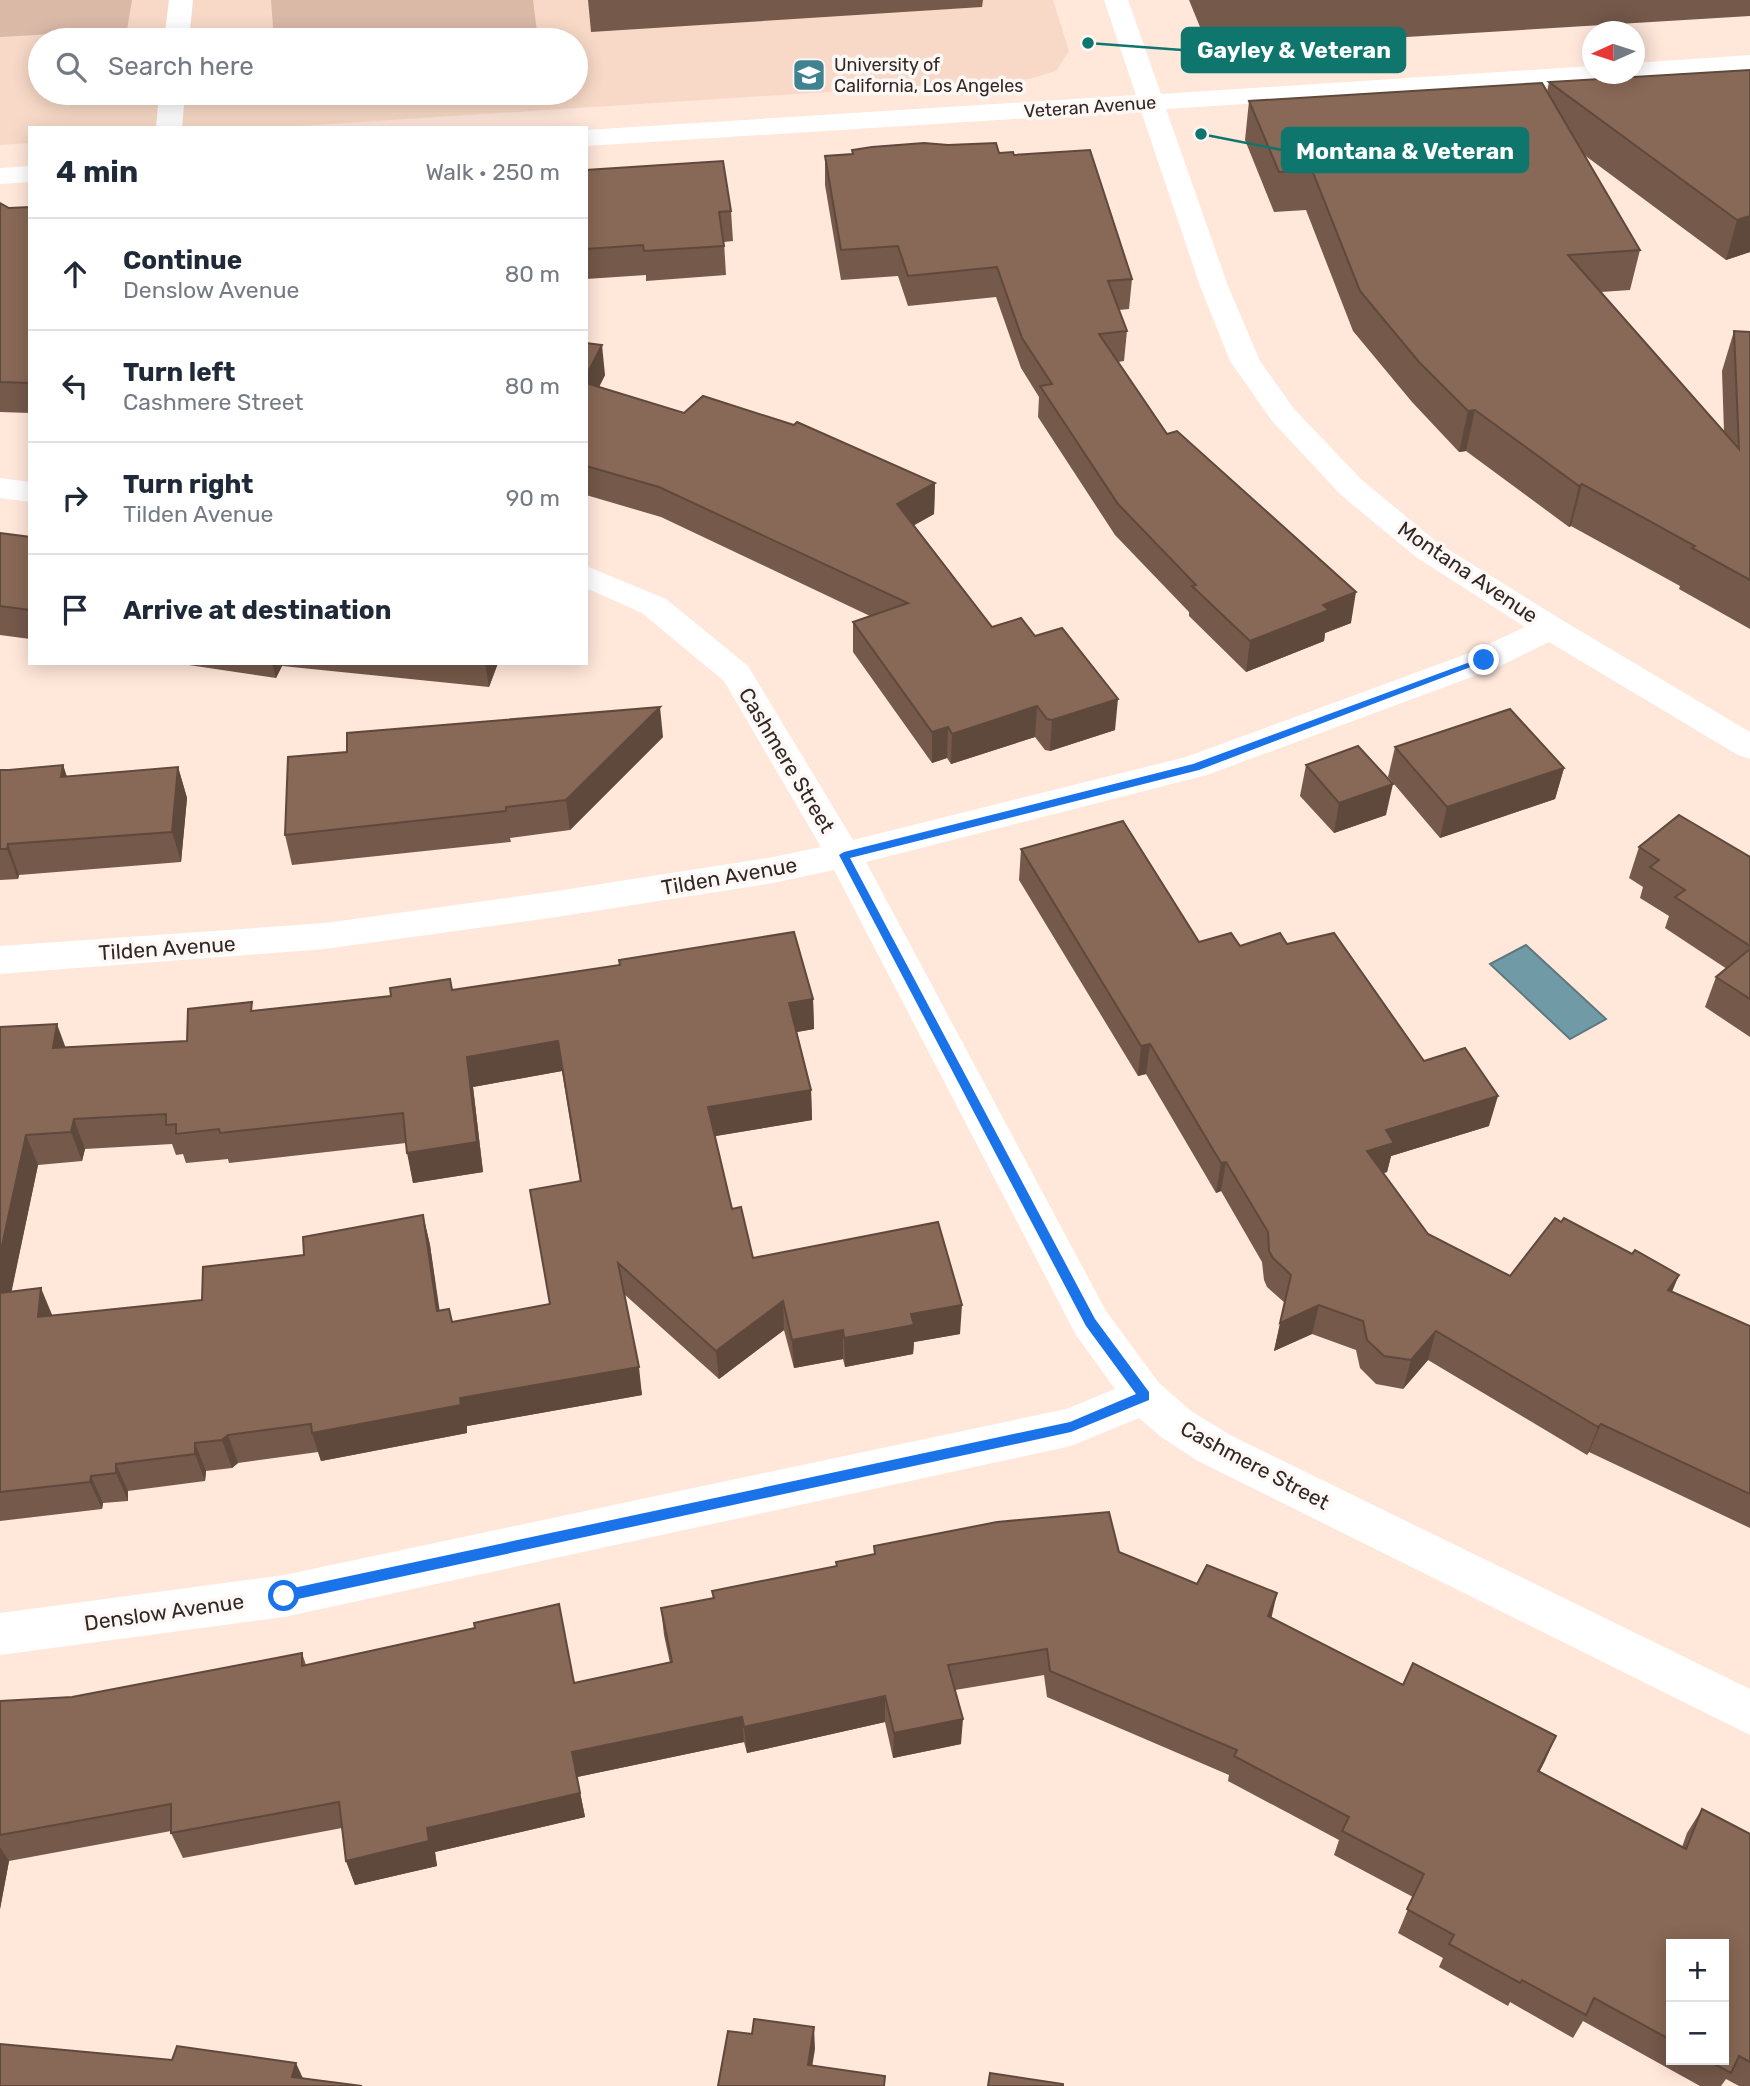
<!DOCTYPE html>
<html lang="en">
<head>
<meta charset="utf-8">
<style>
  body { margin:0; font-family:Rubik,sans-serif; background:#f2f2f3; color:#1f2937 }
  .controls { position:absolute; right:21px; bottom:21px; display:grid; overflow:hidden; border-radius:0px; box-shadow:0 4px 18px #0003 }
  .controls button { width:63px; height:63px; display:grid; place-items:center; padding:0; border:0; border-bottom:2px solid #e0e1e3; background:#fff; color:#1f2937; font:35px sans-serif }
  .compass { position:absolute; left:1582px; top:21px; width:63px; height:63px; border-radius:50%; background:#fff; box-shadow:0 4px 18px #0003; rotate:267deg }
  .stop { position:absolute; width:21px; height:21px; margin:-16px; border:5px solid #1a73e8; border-radius:50%; background:#fff }
  .stop.end { background:#1a73e8; border-color:#fff; box-shadow:0 2px 7px #0008 }
  .list { margin:0; padding:0; list-style:none }
  h2 { display:flex; justify-content:space-between; align-items:center; height:91px; margin:0; padding:0 28px; font-size:30px }
  h2 small { font-size:23px; font-weight:400; color:#747a83 }
  .list li { display:grid; grid-template-columns:46px 1fr auto; gap:21px; align-items:center; box-sizing:border-box; height:112px; padding:0 28px; border-top:2px solid #e0e1e3 }
  .list b { display:block; font-size:26px; white-space:nowrap }
  .list p { margin:0; font-size:23px; white-space:nowrap; color:#747a83 }
  .list em { font-size:23px; font-style:normal; color:#747a83 }
  .icon { flex:none; width:38px; height:38px; fill:none; stroke:currentColor; stroke-width:2; stroke-linecap:round; stroke-linejoin:round }
  .map { position:relative; flex:none; width:1750px; height:2086px; overflow:hidden }
  .search { position:absolute; background:#fff; box-shadow:0 4px 18px #0003; left:28px; top:28px; width:560px; height:77px; display:flex; align-items:center; gap:18px; box-sizing:border-box; padding:0 24px; border-radius:38px; color:#747a83; font-size:26px }
  .panel { position:absolute; background:#fff; box-shadow:0 4px 18px #0003; left:28px; top:126px; width:560px; height:539px; border-radius:0px }
  .map>svg:first-child { display:block }
</style>
</head>
<body>
<div class="map">
<svg width="1750" height="2086" viewBox="0 0 1750 2086">
  <rect width="100%" height="100%" fill="#ffe7da"/>
  <path fill="#f8d9c7" fill-rule="evenodd" d="M0,0h1053l16,51 -13,20 -27,8 -762,49h-237v15l-30,2zM40,40h536v53h-536z"/>
  <g fill="#dab9a7">
    <polygon points="0,0 132,0 127,30 0,37"/>
    <polygon points="271,0 533,0 538,40 274,40"/>
  </g>
  <polygon fill="#709ba6" stroke="#5d787f" stroke-width="2" points="1526,945 1606,1019 1570,1039 1490,964"/>
  <g fill="none" stroke-linecap="round" stroke-linejoin="round">
    <g fill="#fff" fill-rule="evenodd">
      <polygon points="169,0 193,0 189,40 164,40"/>
      <polygon points="1104,0 1128,0 1161,94 1592,66 1592,74 1606,74 1603,79 1594,82 1166,109 1228,286 1260,361 1294,409 1363,481 1438,543 1562,620 1750,732 1750,759 1738,755 1549,642 1496,668 1207,775 866,862 1106,1311 1159,1383 1191,1411 1230,1435 1750,1689 1750,1735 1198,1461 1161,1437 1139,1418 1071,1446 284,1617 0,1655 0,1613 284,1575 1066,1409 1115,1389 1076,1335 834,870 773,883 550,918 325,949 0,974 0,946 325,923 550,892 773,857 821,847 724,681 642,613 586,588 586,566 666,599 748,666 853,840 1186,757 1472,652 1525,627 1416,557 1341,495 1272,421 1230,361 1200,286 1141,111 586,146 586,130 1136,95"/>
      <polygon points="1750,55 1750,71 1634,79 1623,74 1634,74 1634,63"/>
      <polygon points="159,93 185,93 182,128 156,128"/>
      <polygon points="30,166 30,182 0,184 0,168"/>
      <polygon points="0,478 30,482 30,502 0,498"/>
    </g>
  </g>
  <g fill="#75594a" fill-rule="evenodd">
    <polygon points="588,0 983,0 982,7 591,32"/>
    <polygon points="1189,0 1750,0 1750,16 1209,49"/>
    <polygon points="1750,70 1750,252 1726,260 1583,154 1640,250 1630,290 1601,292 1724,432 1722,371 1734,331 1750,332 1750,629 1679,589 1680,586 1571,526 1569,527 1466,451 1459,452 1412,402 1353,331 1306,210 1274,212 1245,140 1249,101 1547,92 1549,82"/>
    <polygon points="852,150 999,153 1014,155 1132,279 1129,309 1119,310 1127,331 1124,361 1118,362 1167,434 1351,623 1325,633 1324,641 1246,672 1189,616 1189,612 1115,535 1038,417 1039,397 1021,368 996,297 908,306 898,276 841,280 825,185 825,156 852,154"/>
    <polygon points="586,170 731,211 733,241 724,242 726,275 646,281 646,275 586,279"/>
    <polygon points="0,203 9,208 30,207 30,413 0,412"/>
    <polygon points="586,343 605,375 599,387 684,413 935,483 934,514 914,525 992,627 1035,636 1115,730 1050,751 1045,750 1035,737 951,764 947,758 932,763 853,652 853,622 870,616 661,517 586,495"/>
    <polygon points="0,533 30,537 30,639 0,635"/>
    <polygon points="175,663 498,663 489,687 282,666 276,678"/>
    <polygon points="663,737 570,830 510,838 511,842 292,865 285,835"/>
    <polygon points="1395,747 1564,768 1555,799 1440,838 1388,777"/>
    <polygon points="63,765 67,777 178,767 187,798 181,862 19,875 18,879 0,880 0,770 9,770"/>
    <polygon points="1306,765 1386,815 1334,833 1300,796"/>
    <polygon points="1639,847 1750,857 1750,1037 1705,1007 1716,977 1727,969 1665,928 1669,916 1640,898 1643,887 1629,878"/>
    <polygon points="1021,849 1199,942 1240,946 1287,944 1424,1061 1489,1126 1391,1156 1387,1172 1383,1173 1428,1234 1510,1276 1672,1292 1750,1326 1750,1528 1589,1452 1587,1455 1428,1360 1403,1389 1376,1384 1360,1368 1356,1350 1312,1334 1274,1351 1285,1303 1267,1287 1264,1280 1262,1262 1221,1191 1216,1193 1146,1074 1138,1076 1019,880"/>
    <path d="M452,989l361,10 1,30 -17,3 14,58 1,30 -97,16 17,73 21,49 207,76 -46,8 -1,12 -68,13 -2,-8 -49,9 -10,-38 -65,49 -95,-85 18,101 -175,31v7l-146,28 -3,-9 -80,11 -6,5 -26,3 -1,10 -77,10v10l-25,2 -1,6 -102,12v-494l66,20 121,-6 67,-30zM562,1071l18,111 -30,122 -98,18 -13,-11 -9,-66 -7,-30 -119,40 -102,45 -150,16 -41,-24 27,-127 44,-4 3,-12 87,-5 4,11 7,-1 3,9 42,-4 1,4 177,-20 7,40 70,-11 -10,-85z"/>
    <path d="M874,1546l245,6 152,65 132,68 153,51 -17,36 143,75 5,-14 15,-24 48,25v252h-11l-13,-7 -5,7h-21l-117,-65 -10,17 -63,-36 -2,4 -69,-39 4,-9 -45,-25 15,-36 -79,-42 5,-15 -111,-59 1,-6 -182,-78 -3,-22 -89,15 6,54 -68,14 -8,-36 -138,31 -3,-11 -167,35 8,40 -150,35 2,14 -82,19 -9,-24 -4,-33 -159,30 -12,-25v-2l-162,30 -9,48v-208l72,-4 230,-44 4,12 268,18 96,-20 -6,-28 -3,-27 52,-10 -1,-7 124,-25v-4l38,-8zM1671,1944l53,116h-53z"/>
  </g>
  <g fill="#5f493c">
    <polygon points="1750,216 1750,252 1726,260 1737,220"/>
    <polygon points="602,345 605,375 586,413 586,376"/>
    <polygon points="1475,410 1466,451 1459,452 1468,411"/>
    <polygon points="935,483 934,514 897,535 897,504"/>
    <polygon points="1582,484 1571,526 1569,527 1579,486"/>
    <polygon points="1356,592 1351,623 1325,633 1324,641 1246,672 1250,641 1323,605"/>
    <polygon points="272,663 281,663 282,666 276,678"/>
    <polygon points="485,663 498,663 489,687"/>
    <polygon points="1118,699 1115,730 1050,751 1052,720"/>
    <polygon points="1037,706 1035,737 951,764 952,734"/>
    <polygon points="660,707 663,737 570,830 566,800"/>
    <polygon points="948,727 947,758 932,763 932,732"/>
    <polygon points="63,765 73,796 61,777"/>
    <polygon points="178,767 187,798 181,862 172,832"/>
    <polygon points="1564,768 1555,799 1440,838 1447,807"/>
    <polygon points="1393,784 1386,815 1334,833 1339,803"/>
    <polygon points="8,844 19,875 18,879 7,849"/>
    <polygon points="813,999 814,1029 791,1033 789,1003"/>
    <polygon points="57,1024 68,1054 53,1048"/>
    <polygon points="558,1041 562,1071 473,1087 483,1172 413,1183 407,1153 467,1057"/>
    <polygon points="1150,1044 1146,1074 1138,1076 1141,1046"/>
    <polygon points="811,1090 812,1120 710,1137 708,1107"/>
    <polygon points="1498,1096 1489,1126 1391,1156 1387,1172 1360,1181 1367,1151 1386,1130"/>
    <polygon points="74,1119 85,1149 82,1161 71,1132"/>
    <polygon points="26,1135 38,1165 5,1323 0,1312 0,1255"/>
    <polygon points="1226,1162 1221,1191 1216,1193 1221,1163"/>
    <polygon points="423,1215 430,1245 444,1340 437,1311"/>
    <polygon points="1679,1275 1667,1304 1668,1290"/>
    <polygon points="41,1288 53,1317 38,1317"/>
    <polygon points="783,1301 784,1330 719,1379 716,1351"/>
    <polygon points="962,1305 960,1334 914,1342 913,1354 845,1367 844,1338 911,1314"/>
    <polygon points="1319,1305 1312,1334 1274,1351 1280,1323"/>
    <polygon points="843,1330 843,1359 794,1368 792,1340"/>
    <polygon points="1436,1331 1428,1360 1403,1389 1411,1360"/>
    <polygon points="639,1367 642,1395 467,1426 467,1433 321,1461 312,1433 460,1398"/>
    <polygon points="1601,1424 1589,1452 1587,1455 1598,1427"/>
    <polygon points="228,1435 238,1463 232,1468 222,1440"/>
    <polygon points="195,1443 206,1471 205,1481 195,1454"/>
    <polygon points="116,1464 128,1491 128,1501 116,1473"/>
    <polygon points="91,1476 103,1503 102,1509 90,1482"/>
    <polygon points="1277,1593 1271,1620 1268,1616"/>
    <polygon points="885,1696 885,1722 747,1753 744,1727"/>
    <polygon points="742,1717 744,1742 577,1777 585,1817 435,1852 437,1866 355,1885 346,1861 427,1828 572,1752"/>
    <polygon points="963,1719 961,1744 893,1758 894,1733"/>
    <polygon points="1556,1736 1545,1761 1527,1796 1538,1771"/>
    <polygon points="0,1847 9,1861 0,1909"/>
    <polygon points="814,2027 815,2049 809,2086 808,2065"/>
    <polygon points="296,2063 306,2085 292,2077"/>
  </g>
  <g fill="#886856" stroke="#5f493c" stroke-width="2">
    <polygon points="1750,70 1750,216 1737,220 1549,82"/>
    <polygon points="1542,83 1640,250 1568,255 1739,449 1734,331 1750,332 1750,580 1692,548 1695,546 1582,484 1579,486 1475,410 1468,411 1419,362 1360,291 1312,170 1279,172 1249,101"/>
    <polygon points="924,143 948,145 996,143 999,153 1013,152 1014,155 1090,150 1132,279 1108,281 1127,331 1099,334 1167,434 1177,431 1356,592 1323,605 1329,610 1250,641 1192,586 1196,585 1118,504 1040,386 1052,384 1022,338 997,267 908,276 898,246 841,250 825,156 853,154 852,150 872,147"/>
    <polygon points="723,161 731,211 719,212 724,246 644,251 643,245 586,249 586,170"/>
    <polygon points="0,203 9,208 30,207 30,383 0,382"/>
    <polygon points="586,343 602,345 586,376"/>
    <polygon points="586,383 684,413 703,396 794,425 797,422 935,483 897,504 992,627 1021,618 1035,636 1062,628 1118,699 1052,720 1047,719 1037,706 952,734 948,727 932,732 853,622 908,603 659,487 586,466"/>
    <polygon points="0,533 30,537 30,610 0,606"/>
    <polygon points="660,707 566,800 506,807 506,811 285,835 288,757 347,752 347,733"/>
    <polygon points="1510,709 1564,768 1447,807 1395,747"/>
    <polygon points="1358,746 1393,784 1339,803 1306,765"/>
    <polygon points="63,765 61,777 178,767 172,832 8,844 7,849 0,849 0,770 9,770"/>
    <polygon points="1679,815 1750,857 1750,946 1675,897 1685,890 1650,867 1659,860 1639,847"/>
    <polygon points="1123,821 1199,942 1231,933 1240,946 1280,933 1287,944 1334,933 1424,1061 1465,1048 1498,1096 1386,1130 1394,1143 1367,1151 1428,1234 1510,1276 1555,1218 1561,1222 1564,1218 1632,1254 1635,1250 1679,1275 1668,1290 1750,1326 1750,1494 1601,1424 1598,1427 1436,1331 1411,1360 1384,1356 1367,1340 1363,1321 1319,1305 1280,1323 1291,1275 1273,1258 1269,1251 1268,1232 1226,1162 1221,1163 1150,1044 1141,1046 1021,849"/>
    <polygon points="794,932 813,999 789,1003 811,1090 708,1107 732,1209 741,1207 753,1258 938,1222 962,1305 911,1314 914,1325 844,1338 843,1330 792,1340 783,1301 716,1351 618,1263 639,1367 460,1398 461,1405 312,1433 311,1424 228,1435 222,1440 195,1443 195,1454 116,1464 116,1473 91,1476 90,1482 0,1492 0,1293 41,1288 38,1317 202,1300 203,1267 304,1255 303,1237 423,1215 437,1311 449,1309 452,1322 550,1304 530,1190 581,1181 558,1041 467,1057 477,1142 407,1153 403,1113 220,1133 219,1129 176,1134 176,1124 166,1125 166,1114 74,1119 71,1132 26,1135 0,1255 0,1027 57,1024 53,1048 187,1041 188,1009 252,1002 251,1011 391,996 390,988 450,979 452,990 620,965 619,960"/>
    <polygon points="1750,949 1750,999 1716,977"/>
    <polygon points="1109,1512 1119,1552 1197,1584 1207,1565 1277,1593 1268,1616 1403,1685 1413,1663 1556,1736 1538,1771 1686,1849 1702,1809 1750,1834 1750,2062 1739,2056 1731,2073 1707,2060 1724,2060 1724,1944 1671,1944 1671,2040 1594,1998 1586,2015 1522,1980 1520,1983 1449,1944 1454,1935 1407,1909 1424,1874 1342,1831 1349,1817 1234,1756 1237,1750 1050,1671 1047,1649 948,1665 963,1719 894,1733 885,1696 744,1727 742,1717 572,1752 580,1793 427,1828 429,1841 346,1861 339,1802 171,1833 171,1804 0,1835 0,1701 72,1697 302,1653 302,1666 475,1628 474,1623 559,1604 574,1683 672,1662 661,1608 714,1598 712,1591 837,1566 836,1562 875,1554 874,1546 997,1522"/>
    <polygon points="754,2019 814,2027 808,2065 885,2076 884,2086 718,2086 728,2031 752,2034"/>
    <polygon points="0,2044 172,2060 177,2046 296,2063 292,2077 362,2086 0,2086"/>
    <polygon points="990,2073 1063,2084 1063,2086 988,2086"/>
  </g>
  <polygon fill="#1a73e8" points="1481,658 1489,660 1199,770 850,858 1095,1319 1149,1392 1149,1400 1071,1432 284,1602 279,1600 279,1592 284,1590 1070,1422 1136,1394 1086,1326 839,855 844,852 1193,764"/>
  <defs>
    <symbol id="university-square" viewBox="-11 -11 22 22"><rect x="-9" y="-9" width="18" height="18" rx="4" fill="#3f8392" stroke="#fdf8f6"/><path d="M0-5L7-2L0 1L-7-2ZM-4 1L0 2.5L4 1V4Q0 6-4 4Z" fill="#fff"/></symbol>
  </defs>
  <g fill-rule="evenodd">
    <use href="#university-square" x="790" y="56" width="38" height="38"/>
  </g>
  <g text-anchor="middle" dominant-baseline="central" stroke-width="7" stroke-linejoin="round" paint-order="stroke">
    <g font-size="18" fill="#312823" stroke="#fdf8f6" text-anchor="start">
      <text x="834" y="65">University of<tspan x="834" dy="21">California, Los Angeles</tspan></text>
    </g>
    <g font-size="18" fill="#312823" stroke="#fdf8f6">
      <text transform="translate(1090 107) rotate(-4)">Veteran Avenue</text>
    </g>
    <g font-size="21" fill="#312823" stroke="#fdf8f6">
      <text transform="translate(1468 572) rotate(34)">Montana Avenue</text>
      <text transform="translate(787 760) rotate(59)">Cashmere Street</text>
      <text transform="translate(729 876) rotate(-10)">Tilden Avenue</text>
      <text transform="translate(167 948) rotate(-4)">Tilden Avenue</text>
      <text transform="translate(1255 1465) rotate(28)">Cashmere Street</text>
      <text transform="translate(164 1612) rotate(-8)">Denslow Avenue</text>
    </g>
  </g>
  <path fill="none" stroke="#0f766e" stroke-width="2.5" d="M1088 43L1182 50M1201 134L1282 150"/>
  <g fill="#0f766e" stroke="#fdf8f6" stroke-width="2.5">
    <circle cx="1088" cy="43" r="7"/>
    <circle cx="1201" cy="134" r="7"/>
  </g>
  <g fill="#0f766e" stroke="#0f766e" stroke-width="2.5">
    <rect x="1182" y="28" width="223" height="44" rx="7"/>
    <rect x="1282" y="128" width="246" height="44" rx="7"/>
  </g>
  <g font-size="23" text-anchor="middle" font-weight="bold" fill="#fff">
    <text x="1294" y="58">Gayley &amp; Veteran</text>
    <text x="1405" y="159">Montana &amp; Veteran</text>
  </g>
</svg>
<div class="controls">
<button>+</button>
<button>−</button>
</div>
<svg class="compass" viewBox="-18 -18 36 36"><path d="M0-13l5 13h-10z" fill="#e53935"/><path d="M0 13l5-13h-10z" fill="#747a83"/></svg>
<div class="stop" style="left:284px;top:1596px"></div>
<div class="stop end" style="left:1484px;top:660px"></div>
<div class="search"><svg class="icon" aria-label="search" viewBox="0 0 24 24"><circle cx="10" cy="10" r="6"/><path d="M15 15l6 6"/></svg>Search here</div>
<section class="panel">
<h2>4 min<small>Walk · 250 m</small></h2>
<ul class="list">
<li><svg class="icon" aria-label="ahead" viewBox="0 0 24 24"><path d="M12 20V5M6 11l6-6 6 6"/></svg><div><b>Continue</b><p>Denslow Avenue</p></div><em>80 m</em></li>
<li><svg class="icon" aria-label="left" viewBox="0 0 24 24"><path d="M17 20v-9H6M10 6l-5 5 5 5"/></svg><div><b>Turn left</b><p>Cashmere Street</p></div><em>80 m</em></li>
<li><svg class="icon" aria-label="right" viewBox="0 0 24 24"><path d="M7 20v-9h11M14 6l5 5-5 5"/></svg><div><b>Turn right</b><p>Tilden Avenue</p></div><em>90 m</em></li>
<li><svg class="icon" aria-label="arrive" viewBox="0 0 24 24"><path d="M6 21V4h12l-3 4 3 4H6"/></svg><div><b>Arrive at destination</b></div></li>
</ul>
</section>
</div>
</body>
</html>
